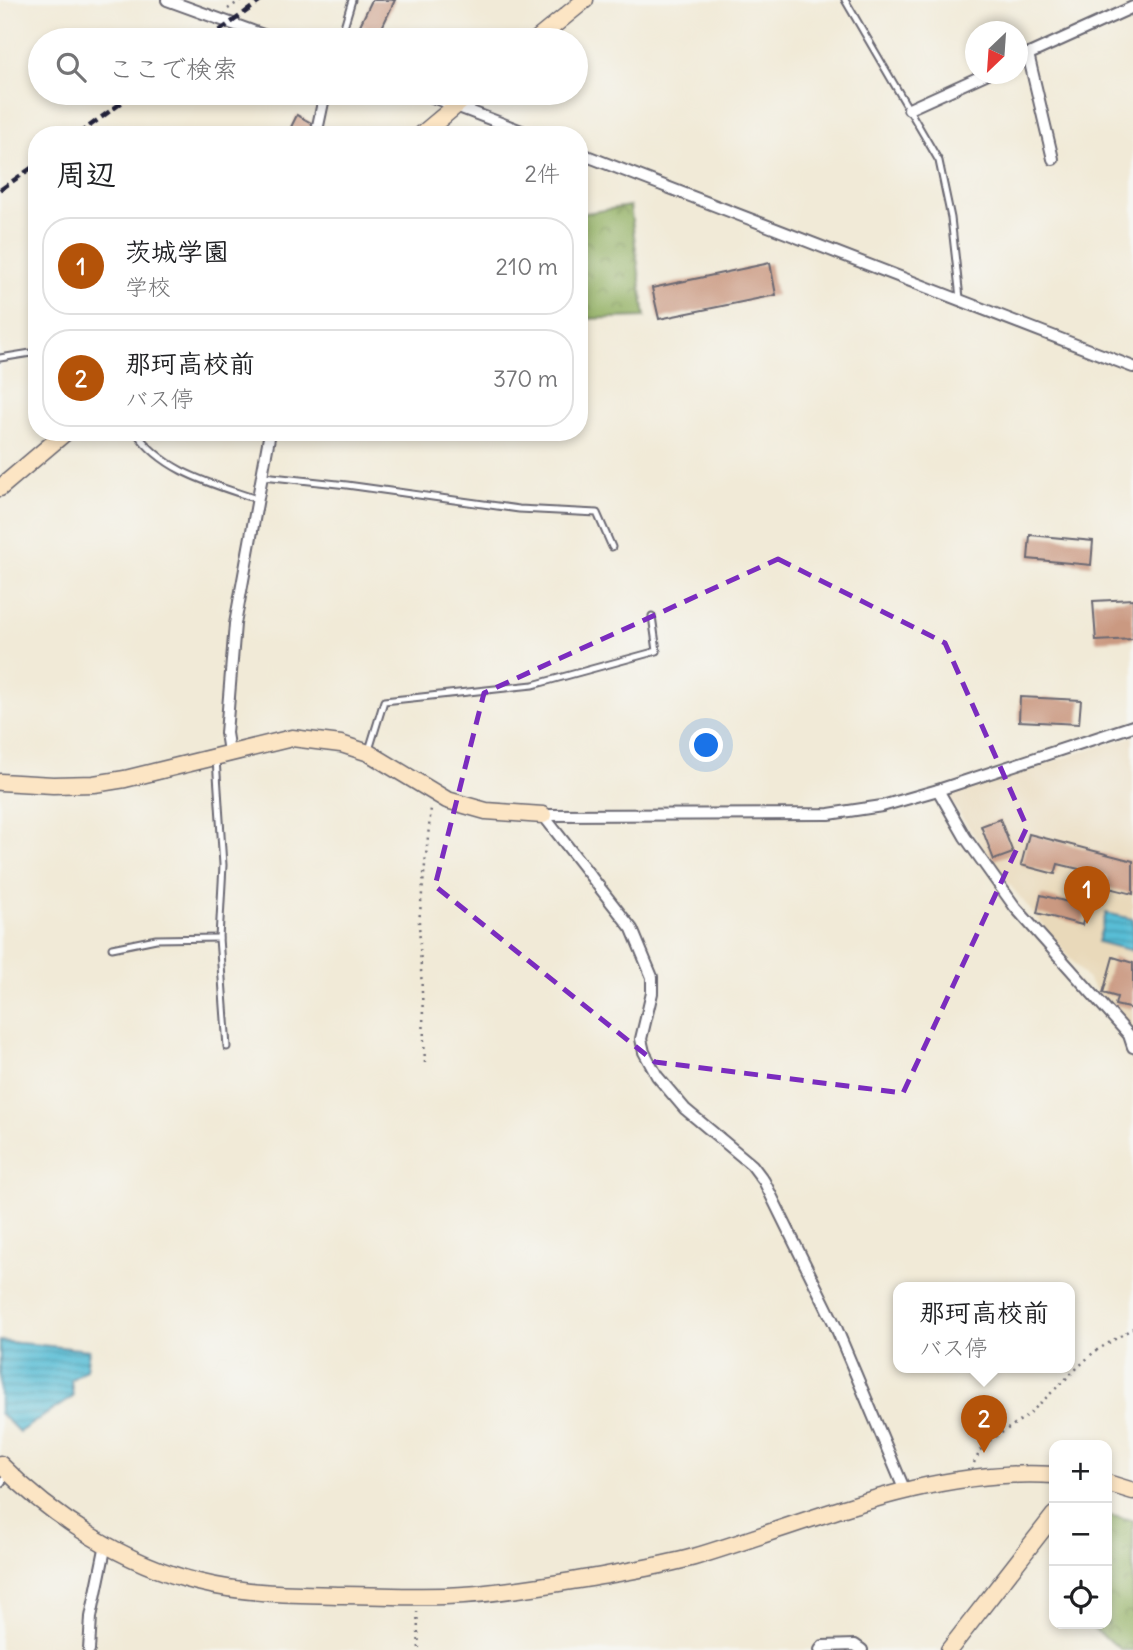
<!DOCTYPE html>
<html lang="ja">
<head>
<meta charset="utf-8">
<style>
  body { margin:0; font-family:Delius,"Klee One",sans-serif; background:#f2f2f2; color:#202124 }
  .controls { position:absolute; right:21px; bottom:21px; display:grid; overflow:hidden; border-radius:14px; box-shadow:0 4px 10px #0003 }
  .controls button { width:63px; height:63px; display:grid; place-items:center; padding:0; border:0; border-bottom:2px solid #e0e0e0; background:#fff; color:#202124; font:35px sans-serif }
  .compass { position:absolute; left:965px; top:21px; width:63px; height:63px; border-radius:50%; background:#fff; box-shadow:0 4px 10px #0003; rotate:205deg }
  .you { position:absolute; left:707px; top:746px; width:24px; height:24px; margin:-18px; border:5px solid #fff; border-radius:50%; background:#1a73e8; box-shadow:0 0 0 10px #1a73e833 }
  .badge { display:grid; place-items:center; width:46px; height:46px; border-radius:50%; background:#b45309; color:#fff; font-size:23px; font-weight:700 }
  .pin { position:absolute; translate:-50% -58px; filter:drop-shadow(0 2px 4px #0008) }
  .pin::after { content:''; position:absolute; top:37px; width:24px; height:21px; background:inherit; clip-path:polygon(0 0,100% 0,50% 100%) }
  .popup { position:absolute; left:893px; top:1282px; width:182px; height:91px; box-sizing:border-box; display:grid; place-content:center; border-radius:14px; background:#fff; filter:drop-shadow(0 2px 5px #0005); font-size:23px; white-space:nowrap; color:#757577 }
  .popup b { font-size:26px; color:#202124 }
  .popup::after { content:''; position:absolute; left:50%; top:100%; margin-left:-14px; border:14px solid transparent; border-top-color:#fff }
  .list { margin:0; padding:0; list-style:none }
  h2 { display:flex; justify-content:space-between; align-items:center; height:91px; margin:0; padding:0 28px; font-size:30px }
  h2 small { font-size:23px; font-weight:400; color:#757577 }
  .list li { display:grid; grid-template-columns:46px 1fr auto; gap:21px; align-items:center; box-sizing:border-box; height:98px; margin:0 14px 14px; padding:0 14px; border:2px solid #e0e0e0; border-radius:28px }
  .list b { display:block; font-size:26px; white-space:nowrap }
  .list p { margin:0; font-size:23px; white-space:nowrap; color:#757577 }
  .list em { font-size:23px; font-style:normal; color:#757577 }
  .icon { flex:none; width:38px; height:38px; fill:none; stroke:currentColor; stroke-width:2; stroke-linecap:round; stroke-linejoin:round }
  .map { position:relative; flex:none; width:1133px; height:1650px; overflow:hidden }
  .search { position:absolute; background:#fff; box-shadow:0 4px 10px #0003; left:28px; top:28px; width:560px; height:77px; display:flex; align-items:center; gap:18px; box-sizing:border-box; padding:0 24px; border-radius:38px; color:#757577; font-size:26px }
  .panel { position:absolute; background:#fff; box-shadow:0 4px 10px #0003; left:28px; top:126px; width:560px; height:315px; border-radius:28px }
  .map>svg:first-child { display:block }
</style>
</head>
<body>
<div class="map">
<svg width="1133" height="1650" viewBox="0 0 1133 1650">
  <defs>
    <pattern id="forest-crowns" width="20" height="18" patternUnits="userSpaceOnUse" patternTransform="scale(1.75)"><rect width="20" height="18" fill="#93b063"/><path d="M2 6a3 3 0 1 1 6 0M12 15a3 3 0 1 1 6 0" fill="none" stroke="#788f53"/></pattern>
    <pattern id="water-rules" width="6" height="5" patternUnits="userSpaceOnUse" patternTransform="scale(1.75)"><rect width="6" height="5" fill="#58bdd5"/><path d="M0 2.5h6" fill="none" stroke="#4899ae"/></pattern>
  </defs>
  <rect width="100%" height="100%" fill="#f6f6f2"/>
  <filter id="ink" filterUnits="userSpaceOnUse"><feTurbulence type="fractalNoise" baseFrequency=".0143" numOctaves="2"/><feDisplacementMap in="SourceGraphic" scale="14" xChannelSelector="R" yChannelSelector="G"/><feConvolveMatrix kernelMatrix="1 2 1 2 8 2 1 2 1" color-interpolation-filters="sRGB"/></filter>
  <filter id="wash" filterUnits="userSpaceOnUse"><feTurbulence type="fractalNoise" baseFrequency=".00686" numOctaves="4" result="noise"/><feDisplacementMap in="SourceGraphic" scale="28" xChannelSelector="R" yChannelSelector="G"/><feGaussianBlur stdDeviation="1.57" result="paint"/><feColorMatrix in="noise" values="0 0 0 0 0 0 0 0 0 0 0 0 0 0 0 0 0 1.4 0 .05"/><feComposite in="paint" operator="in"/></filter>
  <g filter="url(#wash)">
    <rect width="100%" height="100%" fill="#f1ead7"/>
    <polygon fill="#e9d9ba" points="1133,736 1133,1035 996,868 947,795"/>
    <g fill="url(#forest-crowns)" stroke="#5a694f" stroke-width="2">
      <polygon points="630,206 645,317 579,319 579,214"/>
      <polygon points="1107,1515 1133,1520 1133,1650 1122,1650 1087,1624 1107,1624"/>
    </g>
    <g fill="url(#water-rules)" stroke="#3d7088" stroke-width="2">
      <polygon points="1106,913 1133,919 1133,951 1098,942"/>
      <polygon points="0,1341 89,1350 86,1369 71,1380 73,1397 19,1432 0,1413"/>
    </g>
    <g id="blocks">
      <g fill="#ca9981">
        <polygon points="372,0 395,0 379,34 360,25"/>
        <polygon points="297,115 313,124 308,135 291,127"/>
        <polygon points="770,263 776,295 659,319 652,288"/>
        <polygon points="1030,535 1093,541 1091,565 1028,559"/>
        <polygon points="1133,599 1133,639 1096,641 1093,601"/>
        <polygon points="1020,697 1081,700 1079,724 1019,721"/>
        <polygon points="1000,819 1013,853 994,860 981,826"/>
        <polygon points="1029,834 1133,861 1133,894 1105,887 1108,876 1058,864 1055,874 1021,865"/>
        <polygon points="1041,895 1087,907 1082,925 1037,913"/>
        <polygon points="1113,957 1133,963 1133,1009 1115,1005 1117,997 1103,993"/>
      </g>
    </g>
  </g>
  <g filter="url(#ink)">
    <use href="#blocks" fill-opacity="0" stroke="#6a6872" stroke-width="2"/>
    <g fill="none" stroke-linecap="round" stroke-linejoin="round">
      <defs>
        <g id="lane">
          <polyline points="845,0 939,161 951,218 960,298"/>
          <polyline points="340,40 352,0"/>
          <polyline points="0,358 37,352"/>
          <path d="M136,432c28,41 78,52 123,68"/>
          <polyline points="263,476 347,485 519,509 597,513 612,547"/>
          <polyline points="369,750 384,701 533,685 657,651 652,616"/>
          <polyline points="216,759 223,865 219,938 227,1047"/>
          <polyline points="112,948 156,939 219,938"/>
          <polyline points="0,1485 7,1475"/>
        </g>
        <g id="street">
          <polyline points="167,0 277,40"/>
          <polyline points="1028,54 1053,159"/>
          <polyline points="1018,59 1133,7"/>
          <polyline points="422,93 532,135"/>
          <polyline points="909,109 986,74"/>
          <polyline points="316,135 325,93"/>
          <polyline points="579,153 1133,367"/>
          <polyline points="229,752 226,733 235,624 270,432"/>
          <polyline points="938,790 965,837 1015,907 1129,1035 1133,1047"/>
          <polyline points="543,815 632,929 652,977 652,993 641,1039 644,1052 657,1076 685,1109 752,1165 764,1181 835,1325 905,1491"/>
          <polyline points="543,815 829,814 882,806 938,790 1133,726"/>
          <polyline points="89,1650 91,1617 106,1544"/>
          <polyline points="820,1650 823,1646 855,1645 862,1650"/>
        </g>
        <g id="secondary">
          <polyline points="536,40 585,0"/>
          <polyline points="421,135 471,93"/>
          <polyline points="0,488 66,432"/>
          <polyline points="0,782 53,785 94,784 125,779 292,738 341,744 369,753 447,800 486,811 543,815"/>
          <path d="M0,1464c52,53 125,100 198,118 47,12 96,12 144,13 40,0 81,3 122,0 44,-3 88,-11 132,-18 32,-6 66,-11 98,-20 117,-35 235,-90 360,-82"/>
          <polyline points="1107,1483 1133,1491"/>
          <polyline points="949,1650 1054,1515"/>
        </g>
      </defs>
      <use href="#lane" stroke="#6a6872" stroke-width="9"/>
      <use href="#street" stroke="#6a6872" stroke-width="14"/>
      <use href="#secondary" stroke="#6a6872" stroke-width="19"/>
      <g stroke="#6a6872" stroke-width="2.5" stroke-dasharray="2 5" stroke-linecap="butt">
        <polyline points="228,9 241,0"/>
        <polyline points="425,1063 419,922 431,808"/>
        <polyline points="974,1463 983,1445 1027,1416 1094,1352 1133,1328"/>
        <polyline points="417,1611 419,1650"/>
      </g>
      <use href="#lane" stroke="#fff" stroke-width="5"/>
      <use href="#street" stroke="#fff" stroke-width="10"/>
      <use href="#secondary" stroke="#fce5c4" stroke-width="16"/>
      <g stroke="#22223b" stroke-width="4.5" stroke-dasharray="10 5" stroke-linecap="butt">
        <polyline points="207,40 262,0"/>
        <polyline points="77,135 135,93"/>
        <polyline points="0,190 37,164"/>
      </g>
    </g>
  </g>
  <path fill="none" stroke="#7b2cbf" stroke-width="5" stroke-dasharray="14 9" stroke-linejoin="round" d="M778,559l167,84 82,184 -124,266 -248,-31 -220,-176 49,-193z"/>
</svg>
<div class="controls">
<button>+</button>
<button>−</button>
<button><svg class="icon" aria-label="locate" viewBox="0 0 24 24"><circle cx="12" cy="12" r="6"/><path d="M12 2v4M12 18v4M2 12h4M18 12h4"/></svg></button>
</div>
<svg class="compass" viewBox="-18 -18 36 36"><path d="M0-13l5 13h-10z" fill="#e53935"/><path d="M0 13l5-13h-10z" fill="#757577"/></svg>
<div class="you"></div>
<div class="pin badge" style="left:1087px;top:924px">1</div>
<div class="pin badge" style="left:984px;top:1453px">2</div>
<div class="popup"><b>那珂高校前</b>バス停</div>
<div class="search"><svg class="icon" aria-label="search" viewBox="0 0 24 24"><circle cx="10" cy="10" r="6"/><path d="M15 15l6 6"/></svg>ここで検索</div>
<section class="panel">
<h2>周辺<small>2件</small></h2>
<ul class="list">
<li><span class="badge">1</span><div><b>茨城学園</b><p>学校</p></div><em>210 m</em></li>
<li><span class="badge">2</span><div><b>那珂高校前</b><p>バス停</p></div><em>370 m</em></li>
</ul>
</section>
</div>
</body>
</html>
